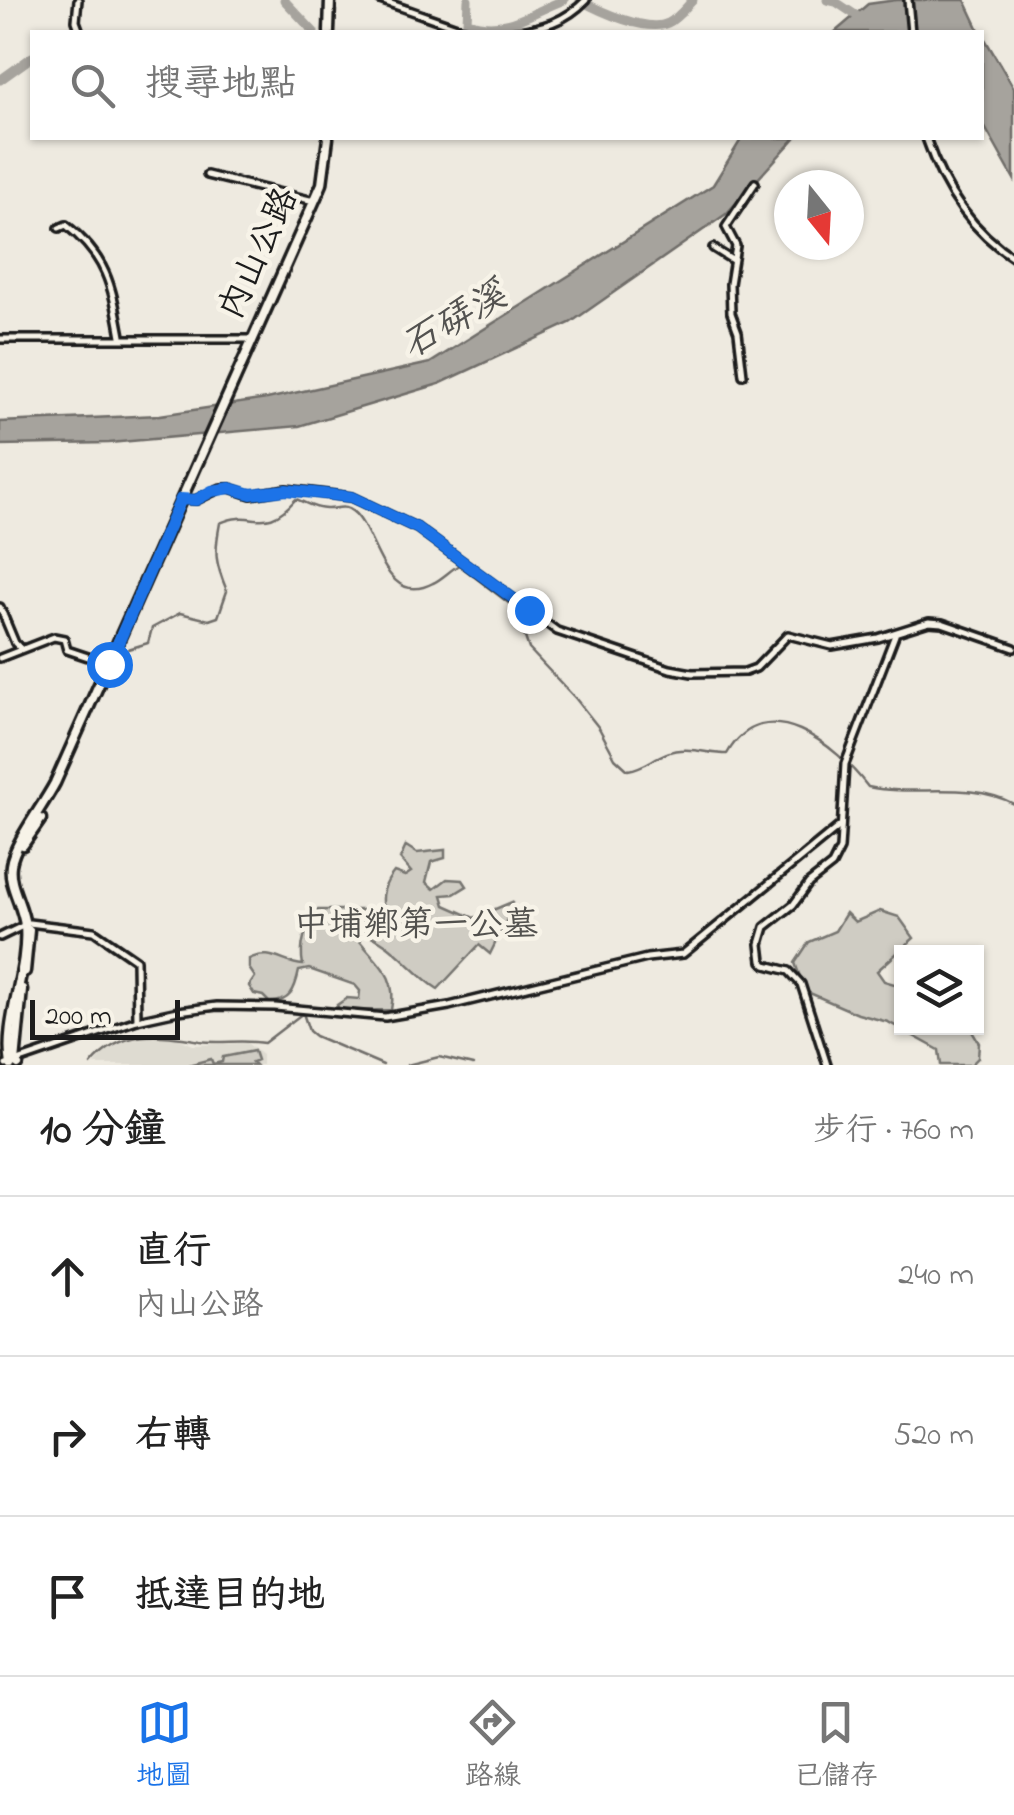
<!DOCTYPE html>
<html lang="zh-TW">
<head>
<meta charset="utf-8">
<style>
  body { margin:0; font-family:"Indie Flower","LXGW WenKai TC",sans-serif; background:#f6f6f6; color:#222 }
  .controls { position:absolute; right:30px; bottom:30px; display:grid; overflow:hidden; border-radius:0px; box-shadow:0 2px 8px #0004 }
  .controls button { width:90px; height:90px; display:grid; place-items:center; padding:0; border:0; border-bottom:2px solid #e0e0e0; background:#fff; color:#222; font:50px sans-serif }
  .compass { position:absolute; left:774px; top:170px; width:90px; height:90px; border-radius:50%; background:#fff; box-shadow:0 2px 8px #0004; rotate:162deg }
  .scale { position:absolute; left:30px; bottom:25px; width:150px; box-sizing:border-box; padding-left:10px; border:5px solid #1c1c1c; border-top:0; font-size:28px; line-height:35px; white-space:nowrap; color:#1c1c1c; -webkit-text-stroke:8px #f7f3e8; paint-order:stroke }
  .stop { position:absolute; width:30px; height:30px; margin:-22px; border:8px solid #1a73e8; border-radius:50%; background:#fff }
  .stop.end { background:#1a73e8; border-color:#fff; box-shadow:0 2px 10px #0008 }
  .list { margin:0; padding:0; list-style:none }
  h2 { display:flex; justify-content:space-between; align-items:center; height:130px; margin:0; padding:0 40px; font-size:42px }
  h2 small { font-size:32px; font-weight:400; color:#767676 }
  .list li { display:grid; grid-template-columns:65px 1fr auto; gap:30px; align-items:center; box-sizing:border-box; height:160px; padding:0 40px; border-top:2px solid #e0e0e0 }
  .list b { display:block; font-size:38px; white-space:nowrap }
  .list p { margin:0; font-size:32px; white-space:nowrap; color:#767676 }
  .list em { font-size:32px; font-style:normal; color:#767676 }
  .icon { flex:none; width:55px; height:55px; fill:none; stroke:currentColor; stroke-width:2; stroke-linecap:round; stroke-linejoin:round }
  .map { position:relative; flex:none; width:1014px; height:1065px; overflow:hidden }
  .search { position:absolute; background:#fff; box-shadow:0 2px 8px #0004; left:30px; right:30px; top:30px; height:110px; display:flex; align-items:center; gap:25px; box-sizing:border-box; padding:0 35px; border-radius:0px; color:#767676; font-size:38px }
  .sheet { height:610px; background:#fff }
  nav { display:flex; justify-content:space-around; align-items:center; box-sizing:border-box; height:140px; border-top:2px solid #e0e0e0; background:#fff; font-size:28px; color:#767676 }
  nav a { display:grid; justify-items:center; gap:5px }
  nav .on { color:#1a73e8 }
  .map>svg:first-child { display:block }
</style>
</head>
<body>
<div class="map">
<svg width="1014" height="1065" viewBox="0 0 1014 1065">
  <rect width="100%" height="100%" fill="#eeeae0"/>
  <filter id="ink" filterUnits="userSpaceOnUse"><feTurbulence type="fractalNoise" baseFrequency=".01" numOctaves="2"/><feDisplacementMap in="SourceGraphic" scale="20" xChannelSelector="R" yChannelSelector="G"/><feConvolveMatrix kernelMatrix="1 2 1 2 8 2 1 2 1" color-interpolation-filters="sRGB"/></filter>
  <g filter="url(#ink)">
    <polygon fill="#dedbd1" points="168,1034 193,1045 247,1043 262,1055 262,1065 95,1065 102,1054 125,1041"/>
    <g fill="#cfccc3" stroke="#767470" stroke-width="2.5">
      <path d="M406,846l11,7 28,-3v8l-14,4 -5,20 8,7 13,-10 16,1 4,6 -13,8 -12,1 3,10 29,13 38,-16v7l-22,45 -11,-9 -41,44c-27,-17 -46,-49 -78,-57l-1,8c20,25 39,36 32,70l-51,1 -3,-6 10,-7 12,1 1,-8 -5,-6 -46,-16 -10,2c-4,19 -9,32 -30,31l-6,-6 -9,-2 -5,-8 6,-9 -6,-9v-9c22,-11 34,5 54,6 -4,-20 3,-39 15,-55h66c-3,-15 0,-26 10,-38l11,4 6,-4 -11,-13z"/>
      <polygon points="880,911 899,917 914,938 877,971 884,981 901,986 902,1028 970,1028 979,1043 978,1058 971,1065 941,1065 939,1050 888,1022 858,1014 805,991 795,963 809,942 835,931 846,913 855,922"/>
      <polygon points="254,1051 257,1060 252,1062 255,1065 188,1065 211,1059 213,1064 222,1062 223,1057"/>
    </g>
    <g fill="#a6a39d" stroke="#6f6d69" stroke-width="2.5">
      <polygon points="896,0 965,0 980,32 835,32 868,4"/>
      <polygon points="982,34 1014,88 1014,179 982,122"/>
      <polygon points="742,138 795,138 726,214 570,323 439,384 299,426 109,443 0,445 0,422 160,415 267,399 430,363 713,185"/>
    </g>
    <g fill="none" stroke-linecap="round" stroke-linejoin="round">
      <g stroke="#6f6d69" stroke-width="2.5">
        <path d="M128,649l20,-6 4,-15 28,-15 29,7 9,-3 9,-26c-12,-29 -13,-37 -7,-68 36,-16 42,14 76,-24 10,4 19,10 30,10 8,1 16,-4 23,0 27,13 32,102 84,74 9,-4 17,-13 26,-18l56,43 14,41 47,50 23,29 16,30 13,12c18,-3 23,-11 39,-17 18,-8 41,1 60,1 38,-67 110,-8 141,33 49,10 100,-7 146,17"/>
        <path d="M91,1065c30,-37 68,-31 109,-24 21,3 42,-2 64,2l39,-30 6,18 6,5 68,29"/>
        <polyline points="407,1065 439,1057 473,1065"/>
      </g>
      <g stroke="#a6a39d" stroke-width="9">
        <polyline points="284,0 314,32"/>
        <path d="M468,0l-1,22c39,13 62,-9 97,-22"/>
        <path d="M580,0c19,11 67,33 88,23 9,-4 18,-16 25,-23"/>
        <polyline points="827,0 836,2 863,20"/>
        <polyline points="0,80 32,57"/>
      </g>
      <defs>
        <g id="minor">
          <polyline points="78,0 76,21 80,32"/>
          <polyline points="380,0 471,32"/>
          <polyline points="908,0 911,32"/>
          <path d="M512,32c30,-4 53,-10 74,-32"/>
          <path d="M926,138c16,47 44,92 88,120"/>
          <polyline points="207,175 314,201"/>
          <path d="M59,228l7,-3c42,33 46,62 55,111"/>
          <polyline points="713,248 732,260"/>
          <polyline points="0,339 251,339"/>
          <polyline points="743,375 738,332 731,313 730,284 736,246 726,227 755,183"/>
          <polyline points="181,499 196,500 221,488 230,488 251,495 286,489 351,497 417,528 557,631 670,669 692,673 745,672 756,668 788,635 832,646 878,638 929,622 942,623 1014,648"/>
          <polyline points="0,607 15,643 21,649"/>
          <polyline points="0,658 54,637 64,639 67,650 109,664"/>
          <polyline points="0,937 29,923 94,931 136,960 137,1020"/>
          <polyline points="6,1065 137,1020 178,1011 217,1006 275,1007 385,1017 449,1006 647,958 683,954 841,825"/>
          <polyline points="827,1065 801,984 789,971 766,965 762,961 760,944 765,927 793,905 809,883 832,865 840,849 845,764 895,635"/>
        </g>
        <g id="major">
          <polyline points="329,32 330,0"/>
          <polyline points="23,845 41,819"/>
          <polyline points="25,971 29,930"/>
          <path d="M11,1065c-8,-45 18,-93 14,-139 -2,-21 -17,-40 -14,-61 3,-22 32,-59 44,-82l267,-599 6,-46"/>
          <polyline points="18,1065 15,1062 22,989"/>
        </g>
      </defs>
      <use href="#minor" stroke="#1c1c1c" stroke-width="12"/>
      <use href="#major" stroke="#1c1c1c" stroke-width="15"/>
      <use href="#minor" stroke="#f7f3e8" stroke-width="5"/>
      <use href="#major" stroke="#f7f3e8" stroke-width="8"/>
    </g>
  </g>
  <g fill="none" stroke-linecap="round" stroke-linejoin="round" filter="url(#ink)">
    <polyline stroke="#1a73e8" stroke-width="12" points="109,664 181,499 196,500 212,491 230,488 251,494 286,490 351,497 417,528 529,610"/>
  </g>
  <g text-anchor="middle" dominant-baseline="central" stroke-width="9" stroke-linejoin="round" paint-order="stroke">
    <g font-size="35" fill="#1c1c1c" stroke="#f7f3e8">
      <text transform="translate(260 254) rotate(-65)">內山公路</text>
    </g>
    <g font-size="35" fill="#52514e" stroke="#f7f3e8">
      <text x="416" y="926">中埔鄉第一公墓</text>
    </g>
    <g font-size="38" font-style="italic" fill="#535250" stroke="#f7f3e8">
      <text transform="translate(455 322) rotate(-30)">石硦溪</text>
    </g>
  </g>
</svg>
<div class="controls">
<button><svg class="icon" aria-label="layers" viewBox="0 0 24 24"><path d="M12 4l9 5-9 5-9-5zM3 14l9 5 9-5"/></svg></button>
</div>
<svg class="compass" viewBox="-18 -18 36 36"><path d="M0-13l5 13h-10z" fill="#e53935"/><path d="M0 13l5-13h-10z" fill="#767676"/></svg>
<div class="scale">200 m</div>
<div class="stop" style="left:109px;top:664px"></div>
<div class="stop end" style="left:529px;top:610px"></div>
<div class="search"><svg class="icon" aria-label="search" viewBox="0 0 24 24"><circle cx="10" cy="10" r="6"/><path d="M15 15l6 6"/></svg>搜尋地點</div>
</div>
<section class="sheet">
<h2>10 分鐘<small>步行 · 760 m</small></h2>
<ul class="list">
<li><svg class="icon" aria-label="ahead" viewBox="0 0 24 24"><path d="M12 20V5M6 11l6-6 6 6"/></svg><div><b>直行</b><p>內山公路</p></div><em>240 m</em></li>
<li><svg class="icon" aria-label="right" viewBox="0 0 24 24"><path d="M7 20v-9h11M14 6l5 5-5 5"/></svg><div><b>右轉</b></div><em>520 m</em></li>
<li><svg class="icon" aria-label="arrive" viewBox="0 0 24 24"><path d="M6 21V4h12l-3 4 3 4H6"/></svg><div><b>抵達目的地</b></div></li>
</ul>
</section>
<nav>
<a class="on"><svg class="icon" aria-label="map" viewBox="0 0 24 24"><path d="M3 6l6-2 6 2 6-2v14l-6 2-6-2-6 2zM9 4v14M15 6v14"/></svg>地圖</a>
<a><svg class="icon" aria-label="directions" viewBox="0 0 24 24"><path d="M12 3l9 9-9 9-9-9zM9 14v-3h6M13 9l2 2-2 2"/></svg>路線</a>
<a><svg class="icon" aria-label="saved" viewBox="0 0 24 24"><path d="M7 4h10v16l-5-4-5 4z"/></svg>已儲存</a>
</nav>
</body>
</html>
